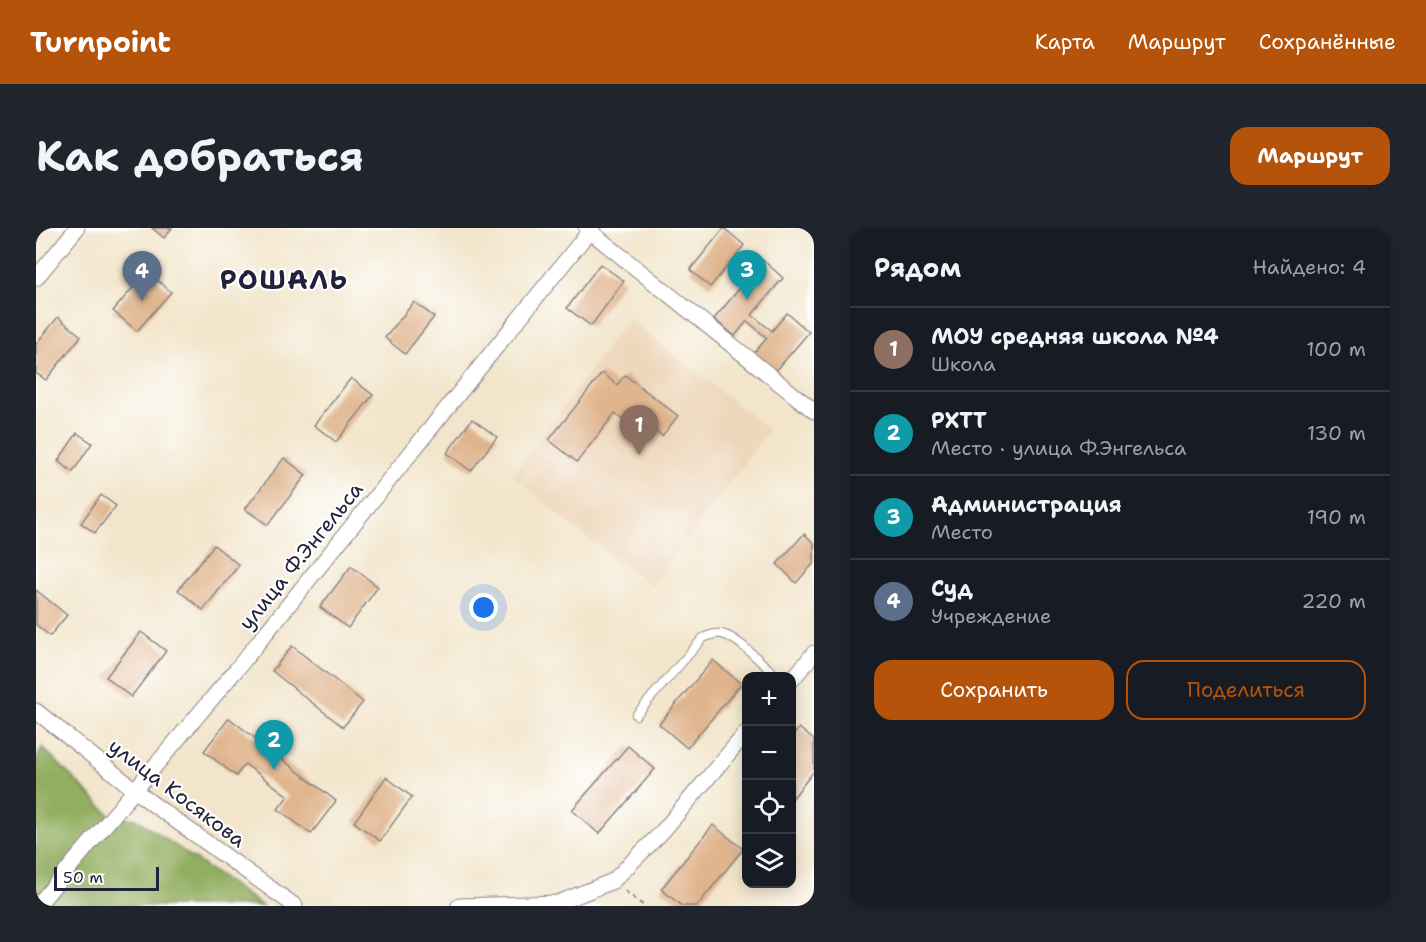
<!DOCTYPE html>
<html lang="ru">
<head>
<meta charset="utf-8">
<style>
  body { margin:0; font-family:"Shantell Sans",sans-serif; background:#20242c; color:#f1f3f6 }
  .controls { position:absolute; right:18px; bottom:18px; display:grid; overflow:hidden; border-radius:12px; box-shadow:0 3px 15px #0003 }
  .controls button { width:54px; height:54px; display:grid; place-items:center; padding:0; border:0; border-bottom:2px solid #363941; background:#171b24; color:#f1f3f6; font:30px sans-serif }
  .scale { position:absolute; left:18px; bottom:15px; width:105px; box-sizing:border-box; padding-left:6px; border:3px solid #22223b; border-top:0; font-size:16px; line-height:21px; white-space:nowrap; color:#22223b; -webkit-text-stroke:4px #fff; paint-order:stroke }
  .you { position:absolute; left:448px; top:380px; width:21px; height:21px; margin:-15px; border:4px solid #fff; border-radius:50%; background:#1a73e8; box-shadow:0 0 0 9px #1a73e833 }
  .badge { display:grid; place-items:center; width:39px; height:39px; border-radius:50%; background:#b45309; color:#fff; font-size:20px; font-weight:700 }
  .pin { position:absolute; translate:-50% -50px; filter:drop-shadow(0 2px 3px #0008) }
  .pin::after { content:''; position:absolute; top:32px; width:21px; height:18px; background:inherit; clip-path:polygon(0 0,100% 0,50% 100%) }
  .list { margin:0; padding:0; list-style:none }
  h2 { display:flex; justify-content:space-between; align-items:center; height:78px; margin:0; padding:0 24px; font-size:26px }
  h2 small { font-size:20px; font-weight:400; color:#9ea1a6 }
  .list li { display:grid; grid-template-columns:39px 1fr auto; gap:18px; align-items:center; box-sizing:border-box; height:84px; padding:0 24px; border-top:2px solid #363941 }
  .list b { display:block; font-size:22px; white-space:nowrap }
  .list p { margin:0; font-size:20px; white-space:nowrap; color:#9ea1a6 }
  .list em { font-size:20px; font-style:normal; color:#9ea1a6 }
  .actions { display:flex; gap:12px; padding:18px 24px }
  .actions a { flex:1; padding:14px 0; border:2px solid #b45309; border-radius:18px; text-align:center; font-size:21px; color:#b45309 }
  .actions .main { background:#b45309; color:#fff }
  .icon { flex:none; width:33px; height:33px; fill:none; stroke:currentColor; stroke-width:2; stroke-linecap:round; stroke-linejoin:round }
  .map { position:relative; flex:none; width:778px; height:678px; overflow:hidden; border-radius:18px }
  header { display:flex; align-items:center; gap:36px; box-sizing:border-box; height:84px; padding:0 30px; background:#b45309; color:#fff }
  header strong { font-size:28px }
  nav { display:flex; gap:33px; margin-inline-start:auto; font-size:21px }
  .intro { display:flex; align-items:center; justify-content:space-between; box-sizing:border-box; height:144px; padding:0 36px }
  h1 { margin:0; font-size:42px }
  .button { padding:15px 27px; border-radius:18px; background:#b45309; color:#fff; font-size:21px; font-weight:700 }
  main { display:flex; gap:36px; padding:0 36px }
  aside { flex:1; background:#171b24; border-radius:18px; box-shadow:0 3px 15px #0003 }
  .map>svg:first-child { display:block }
</style>
</head>
<body>
<header>
<strong>Turnpoint</strong>
<nav><a>Карта</a><a>Маршрут</a><a>Сохранённые</a></nav>
</header>
<div class="intro"><h1>Как добраться</h1><a class="button">Маршрут</a></div>
<main>
<div class="map">
<svg width="778" height="678" viewBox="0 0 778 678">
  <rect width="100%" height="100%" fill="#fff"/>
  <filter id="ink" filterUnits="userSpaceOnUse"><feTurbulence type="fractalNoise" baseFrequency=".0167" numOctaves="2"/><feDisplacementMap in="SourceGraphic" scale="12" xChannelSelector="R" yChannelSelector="G"/><feConvolveMatrix kernelMatrix="1 2 1 2 8 2 1 2 1" color-interpolation-filters="sRGB"/></filter>
  <filter id="wash" filterUnits="userSpaceOnUse"><feTurbulence type="fractalNoise" baseFrequency=".008" numOctaves="4" result="noise"/><feDisplacementMap in="SourceGraphic" scale="24" xChannelSelector="R" yChannelSelector="G"/><feGaussianBlur stdDeviation="1.35" result="paint"/><feColorMatrix in="noise" values="0 0 0 0 0 0 0 0 0 0 0 0 0 0 0 0 0 1.4 0 .05"/><feComposite in="paint" operator="in"/></filter>
  <g filter="url(#wash)">
    <rect width="100%" height="100%" fill="#f2e5cb"/>
    <polygon fill="#eed7bb" points="592,91 733,202 616,358 538,300 477,247"/>
    <polygon fill="#92ae60" stroke="#5a684e" stroke-width="1.5" points="6,519 76,589 101,591 226,678 0,678 0,533"/>
    <g id="blocks">
      <g fill="#e0b58e">
        <polygon points="116,0 136,0 128,10"/>
        <polygon points="688,0 708,17 700,28 718,43 727,32 747,50 716,87 736,103 751,85 773,104 739,144 717,126 731,110 711,93 699,108 678,91 712,50 694,35 674,59 654,42"/>
        <polygon points="564,36 588,53 555,98 531,80"/>
        <polygon points="111,43 135,64 101,103 77,83"/>
        <polygon points="378,74 398,89 369,126 349,110"/>
        <polygon points="22,89 45,108 10,152 0,145 0,116"/>
        <polygon points="566,145 581,157 589,147 642,188 626,208 614,198 607,207 579,185 541,234 513,212"/>
        <polygon points="315,150 337,167 300,214 278,197"/>
        <polygon points="436,191 461,209 435,243 411,225"/>
        <polygon points="41,205 56,215 37,244 22,233"/>
        <polygon points="248,230 270,247 232,297 209,281"/>
        <polygon points="65,267 80,278 59,305 45,295"/>
        <polygon points="768,306 778,315 778,335 760,355 741,336"/>
        <polygon points="178,317 203,337 167,382 142,362"/>
        <polygon points="315,338 342,359 312,400 284,379"/>
        <polygon points="0,362 31,387 14,408 0,397"/>
        <polygon points="105,404 130,423 95,469 70,449"/>
        <polygon points="256,418 327,474 307,499 236,443"/>
        <polygon points="677,432 705,456 651,520 623,496"/>
        <polygon points="193,490 300,573 275,606 242,581 252,568 209,536 200,548 168,523"/>
        <polygon points="763,500 778,512 778,543 756,571 756,509"/>
        <polygon points="592,518 619,541 563,606 536,582"/>
        <polygon points="350,549 376,569 344,613 318,594"/>
        <polygon points="677,597 707,621 661,678 646,678 625,661"/>
      </g>
    </g>
  </g>
  <g filter="url(#ink)">
    <use href="#blocks" fill-opacity="0" stroke="#8a8483" stroke-width="1.5"/>
    <g fill="none" stroke-linecap="round" stroke-linejoin="round">
      <defs>
        <path id="lane" d="M600,487l67,-77c7,-3 14,-6 22,-3 17,6 38,30 52,41"/>
        <g id="street">
          <polyline points="550,0 778,183"/>
          <polyline points="0,50 41,0"/>
          <polyline points="756,452 778,425"/>
          <polyline points="0,483 114,574 259,678"/>
          <polyline points="1,678 200,442 556,0"/>
          <polyline points="423,678 522,675 577,653 626,604 710,505"/>
        </g>
      </defs>
      <use href="#lane" stroke="#8a8483" stroke-width="10"/>
      <use href="#street" stroke="#8a8483" stroke-width="17"/>
      <polyline stroke="#8a8483" stroke-width="2" stroke-dasharray="4.5 4.5" stroke-linecap="butt" points="589,663 608,678"/>
      <use href="#lane" stroke="#fff" stroke-width="8"/>
      <use href="#street" stroke="#fff" stroke-width="15"/>
    </g>
  </g>
  <g text-anchor="middle" dominant-baseline="central" stroke-width="4.5" stroke-linejoin="round" paint-order="stroke">
    <g font-size="21" fill="#22223b" stroke="#fff">
      <text transform="translate(265 328) rotate(-51)">улица Ф.Энгельса</text>
      <text transform="translate(141 565) rotate(37)">улица Косякова</text>
    </g>
    <g font-size="27" font-weight="bold" letter-spacing="1.5" fill="#22223b" stroke="#fff">
      <text x="248" y="51">РОШАЛЬ</text>
    </g>
  </g>
</svg>
<div class="controls">
<button>+</button>
<button>−</button>
<button><svg class="icon" aria-label="locate" viewBox="0 0 24 24"><circle cx="12" cy="12" r="6"/><path d="M12 2v4M12 18v4M2 12h4M18 12h4"/></svg></button>
<button><svg class="icon" aria-label="layers" viewBox="0 0 24 24"><path d="M12 4l9 5-9 5-9-5zM3 14l9 5 9-5"/></svg></button>
</div>
<div class="scale">50 m</div>
<div class="you"></div>
<div class="pin badge" style="left:603px;top:227px;background:#8d6e63">1</div>
<div class="pin badge" style="left:238px;top:542px;background:#0f9aa8">2</div>
<div class="pin badge" style="left:711px;top:72px;background:#0f9aa8">3</div>
<div class="pin badge" style="left:106px;top:73px;background:#5c6f8a">4</div>
</div>
<aside>
<h2>Рядом<small>Найдено: 4</small></h2>
<ul class="list">
<li><span class="badge" style="background:#8d6e63">1</span><div><b>МОУ средняя школа №4</b><p>Школа</p></div><em>100 m</em></li>
<li><span class="badge" style="background:#0f9aa8">2</span><div><b>РХТТ</b><p>Место · улица Ф.Энгельса</p></div><em>130 m</em></li>
<li><span class="badge" style="background:#0f9aa8">3</span><div><b>Администрация</b><p>Место</p></div><em>190 m</em></li>
<li><span class="badge" style="background:#5c6f8a">4</span><div><b>Суд</b><p>Учреждение</p></div><em>220 m</em></li>
</ul>
<div class="actions"><a class="main">Сохранить</a><a>Поделиться</a></div>
</aside>
</main>
</body>
</html>
